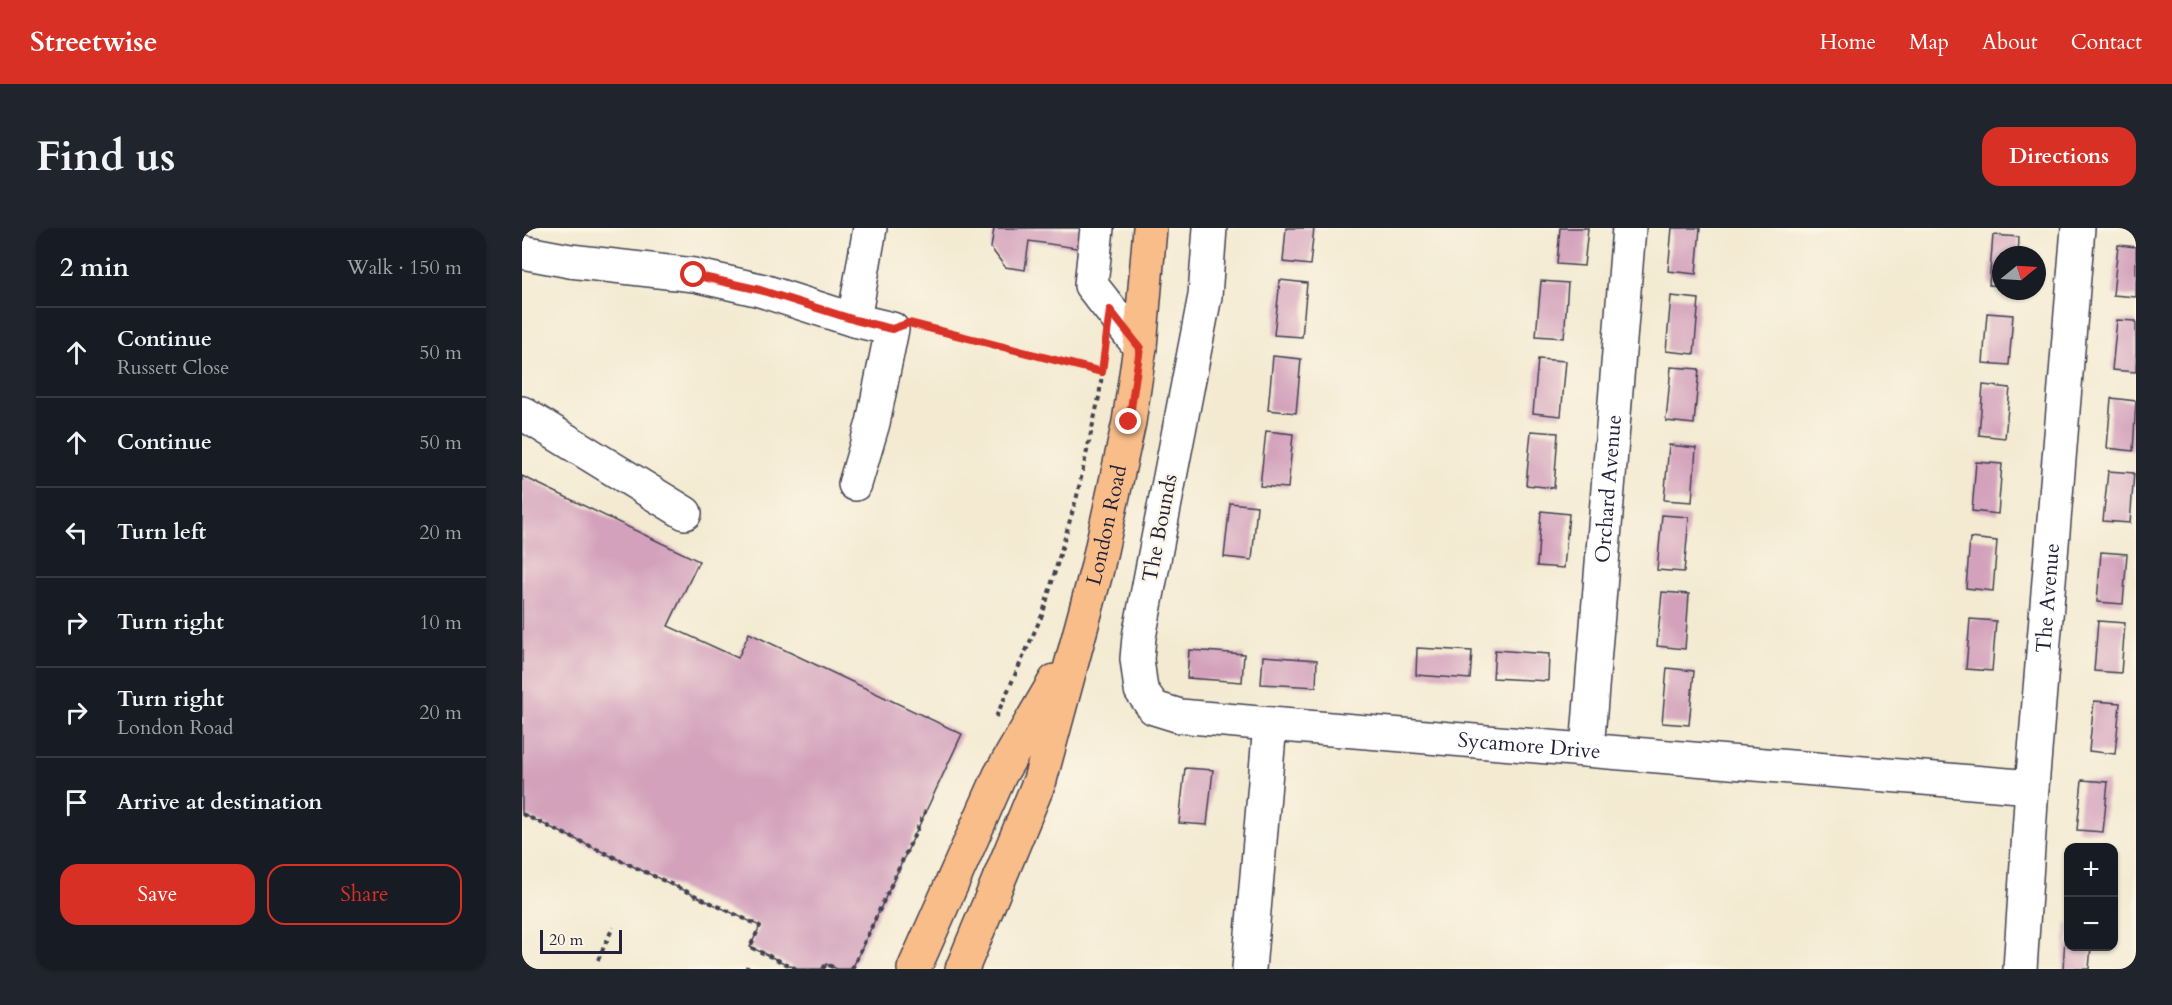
<!DOCTYPE html>
<html lang="en">
<head>
<meta charset="utf-8">
<style>
  body { margin:0; font-family:Cardo,serif; background:#20242c; color:#f1f3f6 }
  .controls { position:absolute; right:18px; bottom:18px; display:grid; overflow:hidden; border-radius:12px; box-shadow:0 2px 4px #0004 }
  .controls button { width:54px; height:54px; display:grid; place-items:center; padding:0; border:0; border-bottom:2px solid #363941; background:#171b24; color:#f1f3f6; font:30px sans-serif }
  .compass { position:absolute; left:1470px; top:18px; width:54px; height:54px; border-radius:50%; background:#171b24; box-shadow:0 2px 4px #0004; rotate:72deg }
  .scale { position:absolute; left:18px; bottom:15px; width:82px; box-sizing:border-box; padding-left:6px; border:3px solid #22223b; border-top:0; font-size:16px; line-height:21px; white-space:nowrap; color:#22223b; -webkit-text-stroke:4px #fcf5e5; paint-order:stroke }
  .stop { position:absolute; width:18px; height:18px; margin:-14px; border:4px solid #d93025; border-radius:50%; background:#fff }
  .stop.end { background:#d93025; border-color:#fff; box-shadow:0 2px 6px #0008 }
  .list { margin:0; padding:0; list-style:none }
  h2 { display:flex; justify-content:space-between; align-items:center; height:78px; margin:0; padding:0 24px; font-size:26px }
  h2 small { font-size:20px; font-weight:400; color:#9ea1a6 }
  .list li { display:grid; grid-template-columns:39px 1fr auto; gap:18px; align-items:center; box-sizing:border-box; height:90px; padding:0 24px; border-top:2px solid #363941 }
  .list b { display:block; font-size:22px; white-space:nowrap }
  .list p { margin:0; font-size:20px; white-space:nowrap; color:#9ea1a6 }
  .list em { font-size:20px; font-style:normal; color:#9ea1a6 }
  .actions { display:flex; gap:12px; padding:18px 24px }
  .actions a { flex:1; padding:14px 0; border:2px solid #d93025; border-radius:18px; text-align:center; font-size:21px; color:#d93025 }
  .actions .main { background:#d93025; color:#fff }
  .icon { flex:none; width:33px; height:33px; fill:none; stroke:currentColor; stroke-width:2; stroke-linecap:round; stroke-linejoin:round }
  .map { position:relative; flex:none; width:1614px; height:741px; overflow:hidden; border-radius:18px }
  header { display:flex; align-items:center; gap:36px; box-sizing:border-box; height:84px; padding:0 30px; background:#d93025; color:#fff }
  header strong { font-size:28px }
  nav { display:flex; gap:33px; margin-inline-start:auto; font-size:21px }
  .intro { display:flex; align-items:center; justify-content:space-between; box-sizing:border-box; height:144px; padding:0 36px }
  h1 { margin:0; font-size:42px }
  .button { padding:15px 27px; border-radius:18px; background:#d93025; color:#fff; font-size:21px; font-weight:700 }
  main { display:flex; gap:36px; padding:0 36px }
  aside { flex:1; background:#171b24; border-radius:18px; box-shadow:0 2px 4px #0004 }
  .map>svg:first-child { display:block }
</style>
</head>
<body>
<header>
<strong>Streetwise</strong>
<nav><a>Home</a><a>Map</a><a>About</a><a>Contact</a></nav>
</header>
<div class="intro"><h1>Find us</h1><a class="button">Directions</a></div>
<main>
<aside>
<h2>2 min<small>Walk · 150 m</small></h2>
<ul class="list">
<li><svg class="icon" aria-label="ahead" viewBox="0 0 24 24"><path d="M12 20V5M6 11l6-6 6 6"/></svg><div><b>Continue</b><p>Russett Close</p></div><em>50 m</em></li>
<li><svg class="icon" aria-label="ahead" viewBox="0 0 24 24"><path d="M12 20V5M6 11l6-6 6 6"/></svg><div><b>Continue</b></div><em>50 m</em></li>
<li><svg class="icon" aria-label="left" viewBox="0 0 24 24"><path d="M17 20v-9H6M10 6l-5 5 5 5"/></svg><div><b>Turn left</b></div><em>20 m</em></li>
<li><svg class="icon" aria-label="right" viewBox="0 0 24 24"><path d="M7 20v-9h11M14 6l5 5-5 5"/></svg><div><b>Turn right</b></div><em>10 m</em></li>
<li><svg class="icon" aria-label="right" viewBox="0 0 24 24"><path d="M7 20v-9h11M14 6l5 5-5 5"/></svg><div><b>Turn right</b><p>London Road</p></div><em>20 m</em></li>
<li><svg class="icon" aria-label="arrive" viewBox="0 0 24 24"><path d="M6 21V4h12l-3 4 3 4H6"/></svg><div><b>Arrive at destination</b></div></li>
</ul>
<div class="actions"><a class="main">Save</a><a>Share</a></div>
</aside>
<div class="map">
<svg width="1614" height="741" viewBox="0 0 1614 741">
  <rect width="100%" height="100%" fill="#fcf5e5"/>
  <filter id="ink" filterUnits="userSpaceOnUse"><feTurbulence type="fractalNoise" baseFrequency=".0167" numOctaves="2"/><feDisplacementMap in="SourceGraphic" scale="12" xChannelSelector="R" yChannelSelector="G"/><feConvolveMatrix kernelMatrix="1 2 1 2 8 2 1 2 1" color-interpolation-filters="sRGB"/></filter>
  <filter id="wash" filterUnits="userSpaceOnUse"><feTurbulence type="fractalNoise" baseFrequency=".008" numOctaves="4" result="noise"/><feDisplacementMap in="SourceGraphic" scale="24" xChannelSelector="R" yChannelSelector="G"/><feGaussianBlur stdDeviation="1.35" result="paint"/><feColorMatrix in="noise" values="0 0 0 0 0 0 0 0 0 0 0 0 0 0 0 0 0 1.4 0 .05"/><feComposite in="paint" operator="in"/></filter>
  <g filter="url(#wash)">
    <rect width="100%" height="100%" fill="#f3ead1"/>
    <g id="blocks">
      <g fill="#d3a1bb">
        <polygon points="472,0 564,0 561,21 507,13 503,42 483,39 469,20"/>
        <polygon points="764,0 792,0 788,37 761,34"/>
        <polygon points="1038,0 1066,0 1062,38 1035,36"/>
        <polygon points="1150,0 1178,0 1174,46 1146,43"/>
        <polygon points="1471,7 1497,9 1496,27 1479,27 1479,58 1467,57"/>
        <polygon points="1596,17 1614,19 1614,69 1591,67"/>
        <polygon points="758,52 785,55 780,109 752,107"/>
        <polygon points="1019,53 1046,55 1042,110 1014,108"/>
        <polygon points="1149,68 1177,71 1172,126 1144,123"/>
        <polygon points="1465,85 1491,87 1487,137 1461,135"/>
        <polygon points="1595,92 1614,93 1614,144 1590,142"/>
        <polygon points="751,128 779,131 774,185 746,182"/>
        <polygon points="1016,131 1044,133 1039,188 1011,185"/>
        <polygon points="1149,139 1177,141 1172,196 1144,193"/>
        <polygon points="1461,157 1488,160 1483,210 1457,207"/>
        <polygon points="1589,170 1614,173 1611,223 1585,220"/>
        <polygon points="744,203 771,206 766,260 738,258"/>
        <polygon points="1009,203 1036,205 1032,260 1004,257"/>
        <polygon points="1147,217 1174,220 1170,274 1142,272"/>
        <polygon points="1454,234 1480,236 1476,286 1450,283"/>
        <polygon points="1586,243 1612,245 1608,295 1581,293"/>
        <polygon points="0,248 177,333 146,398 216,430 227,405 440,506 330,741 315,741 304,736 301,741 275,741 228,719 238,698 0,586"/>
        <polygon points="708,275 735,278 730,332 702,329"/>
        <polygon points="1019,283 1047,286 1042,340 1015,338"/>
        <polygon points="1140,287 1167,289 1162,344 1135,342"/>
        <polygon points="1448,310 1475,313 1471,363 1444,360"/>
        <polygon points="1579,324 1605,326 1601,376 1575,374"/>
        <polygon points="1140,364 1167,366 1163,421 1135,418"/>
        <polygon points="1448,391 1474,393 1470,443 1444,441"/>
        <polygon points="1576,393 1603,395 1599,445 1572,443"/>
        <polygon points="895,420 950,423 948,451 894,447"/>
        <polygon points="667,422 722,426 720,454 665,450"/>
        <polygon points="973,422 1027,426 1026,453 971,450"/>
        <polygon points="741,428 795,432 794,459 739,456"/>
        <polygon points="1145,440 1172,443 1167,497 1140,495"/>
        <polygon points="1572,473 1598,475 1593,526 1567,523"/>
        <polygon points="663,540 691,542 685,597 657,595"/>
        <polygon points="1560,552 1586,554 1581,604 1555,602"/>
        <polygon points="1544,694 1546,695 1546,718 1569,718 1567,741 1541,741"/>
      </g>
    </g>
  </g>
  <g filter="url(#ink)">
    <use href="#blocks" fill-opacity="0" stroke="#414052" stroke-width="1.5"/>
    <g fill="none" stroke-linecap="round" stroke-linejoin="round">
      <defs>
        <g id="minor">
          <polyline points="575,0 569,57 618,119"/>
          <polyline points="688,0 683,68 617,409 615,431 619,462 632,480 658,488 748,496"/>
          <polyline points="0,24 48,33 172,47 238,62 332,92 370,101 351,195 333,256"/>
          <polyline points="332,92 348,0"/>
          <polyline points="0,185 163,285"/>
          <path id="s1" d="M1065,522l42,-522"/>
          <path id="s2" d="M727,741l21,-245 762,63"/>
          <path id="s3" d="M1498,741l12,-182 46,-559"/>
        </g>
        <g id="major">
          <polyline points="392,741 478,547 533,453"/>
          <path id="s4" d="M440,741l78,-189 57,-211 32,-147 11,-75 10,-119"/>
        </g>
      </defs>
      <use href="#minor" stroke="#414052" stroke-width="36"/>
      <use href="#major" stroke="#414052" stroke-width="36"/>
      <g stroke="#414052" stroke-width="4" stroke-dasharray="4.5 4.5" stroke-linecap="butt">
        <polyline points="399,98 580,144"/>
        <polyline points="474,489 521,385 555,268 577,169 583,124"/>
        <polyline points="0,586 238,698 228,719 275,741"/>
        <polyline points="76,732 91,699"/>
        <polyline points="223,739 228,741"/>
        <polyline points="301,741 304,736 315,741"/>
        <polyline points="330,741 404,582"/>
      </g>
      <use href="#minor" stroke="#fff" stroke-width="33"/>
      <use href="#major" stroke="#f8bd89" stroke-width="33"/>
    </g>
  </g>
  <g fill="none" stroke-linecap="round" stroke-linejoin="round" filter="url(#ink)">
    <polyline stroke="#d93025" stroke-width="8" points="172,47 238,62 333,92 370,101 387,95 580,144 588,82 618,120 607,194"/>
  </g>
  <g text-anchor="middle" dominant-baseline="central" stroke-width="4.5" stroke-linejoin="round" paint-order="stroke">
    <g font-size="21" fill="#22223b" stroke="#fcf5e5">
      <text stroke="none"><textPath href="#s1" startOffset="262">Orchard Avenue</textPath></text>
      <text stroke="none"><textPath href="#s4" startOffset="468">London Road</textPath></text>
      <text transform="translate(638 300) rotate(-79)">The Bounds</text>
      <text stroke="none"><textPath href="#s3" startOffset="372">The Avenue</textPath></text>
      <text stroke="none"><textPath href="#s2" startOffset="506">Sycamore Drive</textPath></text>
    </g>
  </g>
</svg>
<div class="controls">
<button>+</button>
<button>−</button>
</div>
<svg class="compass" viewBox="-18 -18 36 36"><path d="M0-13l5 13h-10z" fill="#e53935"/><path d="M0 13l5-13h-10z" fill="#9ea1a6"/></svg>
<div class="scale">20 m</div>
<div class="stop" style="left:172px;top:47px"></div>
<div class="stop end" style="left:607px;top:194px"></div>
</div>
</main>
</body>
</html>
